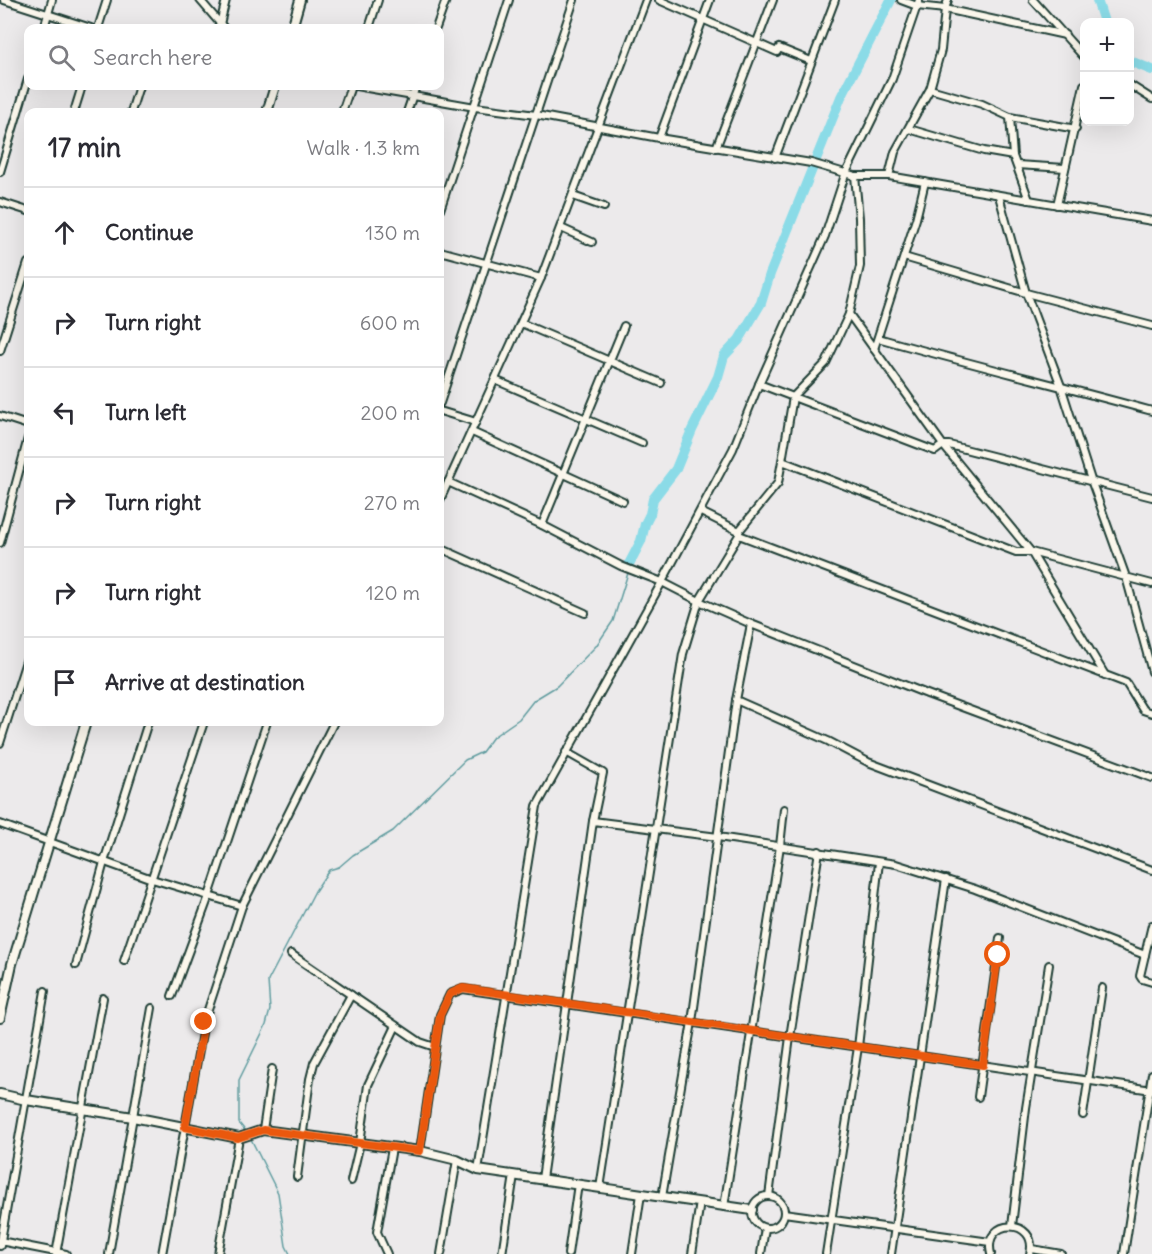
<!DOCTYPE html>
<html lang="en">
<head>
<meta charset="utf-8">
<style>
  body { margin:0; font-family:Delius,sans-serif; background:#f7f7f7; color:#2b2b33 }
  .controls { position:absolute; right:18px; top:18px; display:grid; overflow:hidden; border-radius:12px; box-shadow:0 6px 24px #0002 }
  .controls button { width:54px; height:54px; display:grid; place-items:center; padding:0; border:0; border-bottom:2px solid #e1e1e2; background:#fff; color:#2b2b33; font:30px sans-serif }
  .stop { position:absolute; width:18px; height:18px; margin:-14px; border:4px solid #ea580c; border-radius:50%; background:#fff }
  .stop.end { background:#ea580c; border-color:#fff; box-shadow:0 2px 6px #0008 }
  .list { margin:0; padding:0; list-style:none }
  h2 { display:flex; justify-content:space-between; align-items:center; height:78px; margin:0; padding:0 24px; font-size:26px }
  h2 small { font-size:20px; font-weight:400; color:#7c7c81 }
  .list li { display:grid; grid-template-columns:39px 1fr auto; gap:18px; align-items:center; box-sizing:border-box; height:90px; padding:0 24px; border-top:2px solid #e1e1e2 }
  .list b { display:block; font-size:22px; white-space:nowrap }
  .list em { font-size:20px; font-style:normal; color:#7c7c81 }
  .icon { flex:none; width:33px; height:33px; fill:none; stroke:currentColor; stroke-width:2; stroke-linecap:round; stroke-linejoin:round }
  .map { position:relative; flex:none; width:1152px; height:1254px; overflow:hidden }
  .search { position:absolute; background:#fff; box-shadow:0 6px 24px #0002; left:24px; top:24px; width:420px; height:66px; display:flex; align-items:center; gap:15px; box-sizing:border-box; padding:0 21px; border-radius:12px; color:#7c7c81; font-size:22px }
  .panel { position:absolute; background:#fff; box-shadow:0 6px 24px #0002; left:24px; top:108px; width:420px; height:618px; border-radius:12px }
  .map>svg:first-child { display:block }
</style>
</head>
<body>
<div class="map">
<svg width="1152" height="1254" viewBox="0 0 1152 1254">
  <rect width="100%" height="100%" fill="#eceaeb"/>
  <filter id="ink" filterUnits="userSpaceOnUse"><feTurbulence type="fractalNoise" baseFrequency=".0167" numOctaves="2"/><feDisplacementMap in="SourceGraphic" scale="12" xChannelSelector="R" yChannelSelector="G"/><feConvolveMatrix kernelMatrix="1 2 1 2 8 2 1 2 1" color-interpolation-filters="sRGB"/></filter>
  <g filter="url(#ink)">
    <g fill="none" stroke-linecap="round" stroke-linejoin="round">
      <g stroke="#609c9f" stroke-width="1.5">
        <polyline points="247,1133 239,1123 239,1080 266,1025 270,1010 268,981 315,891 329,870 339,867 353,855 393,831 465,760 482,752 493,737 519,719 534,700 557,686 596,646 613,621 628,573"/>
        <polyline points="250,1137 278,1193 286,1246 290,1254"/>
      </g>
      <g stroke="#8bdbe7" stroke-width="10">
        <polyline points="1097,0 1104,22"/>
        <polyline points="1130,61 1152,70"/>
        <polyline points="629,564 641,541 645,524 650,514 653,499 676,469 692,430 718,377 724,356 739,340 761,303 770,274 841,97 891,0"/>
      </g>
      <defs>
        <g id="minor">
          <polyline points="4,0 91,28"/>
          <polyline points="200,0 224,28"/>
          <polyline points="659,0 777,52 779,48 811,61"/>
          <polyline points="901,0 917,6 945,9 1065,35"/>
          <polyline points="1033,0 1084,57"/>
          <polyline points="220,24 226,0"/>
          <polyline points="44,28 52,0"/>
          <polyline points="98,28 107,0"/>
          <polyline points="369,28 378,0"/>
          <polyline points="436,28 446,0"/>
          <polyline points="1130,85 1152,99"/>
          <polyline points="356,86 475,107 536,115 659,138 811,163 855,176 889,176 1152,221"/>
          <polyline points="930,89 982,104 1010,117 1076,129"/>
          <polyline points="74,112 82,86"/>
          <polyline points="131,112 139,86"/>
          <polyline points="342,112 351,86"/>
          <polyline points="407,112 416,86"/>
          <polyline points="1010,117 1013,156 1029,200"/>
          <polyline points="909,129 984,151 1013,156"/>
          <polyline points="659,138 710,0"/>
          <polyline points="716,148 773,0"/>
          <polyline points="775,158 835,0"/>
          <polyline points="1017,165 1065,168"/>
          <polyline points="0,172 28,79"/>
          <polyline points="855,176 859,218 860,266 849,314 943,445 1031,552 1105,675"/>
          <polyline points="889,176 895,152 930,89 941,50 945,9 948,0"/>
          <polyline points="573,196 604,207"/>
          <polyline points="999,196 1026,293 1061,386 1091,480 1126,577 1152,672"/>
          <polyline points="0,202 28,211"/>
          <polyline points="1057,205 1084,85"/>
          <polyline points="440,210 509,0"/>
          <polyline points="561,228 592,242"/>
          <polyline points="440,251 541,278"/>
          <polyline points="904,257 1026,293 1152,326"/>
          <polyline points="521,323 661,383"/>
          <path d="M878,338c91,26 183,48 274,73"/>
          <polyline points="874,349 916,219 925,182"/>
          <polyline points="0,351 28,263"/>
          <polyline points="495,380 642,443"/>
          <polyline points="759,384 935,451 943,445 949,445 1152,497"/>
          <polyline points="440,403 574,0"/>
          <polyline points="440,411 476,422"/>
          <polyline points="0,416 28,425"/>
          <polyline points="472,432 623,501"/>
          <polyline points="782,461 793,397 826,363 849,314"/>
          <polyline points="448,482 542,525 621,566 662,582 699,601 751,624 927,694 1152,778"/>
          <polyline points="440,500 541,278 646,0"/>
          <polyline points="701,512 739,531 739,535 1126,683 1143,710 1152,713"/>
          <polyline points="542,525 624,326"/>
          <polyline points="739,531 778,483 782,461 1016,552 1031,552 1152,584"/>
          <polyline points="0,543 28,438"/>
          <polyline points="440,548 585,613"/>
          <polyline points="736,700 828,741 868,762 1152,870"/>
          <polyline points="0,743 28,655"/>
          <polyline points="593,821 718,837 896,864 975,889 1145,955"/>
          <polyline points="0,824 152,879 242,906"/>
          <polyline points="1152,925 1140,976 1142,979 1152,982"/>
          <polyline points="291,954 420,1042 435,1047"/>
          <polyline points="124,961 204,722"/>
          <polyline points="76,965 104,862 148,722"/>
          <polyline points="172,996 209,896 267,722"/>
          <polyline points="978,1097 1000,938"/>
          <polyline points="1083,1115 1102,988"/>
          <polyline points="263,1130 272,1069"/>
          <polyline points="420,1151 440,1015 450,994 463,989 1152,1090"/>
          <polyline points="478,1170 537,806 662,582 733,449 759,384 825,236 845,175 892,79 919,0"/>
          <polyline points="297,1177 310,1079 314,1063 351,995"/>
          <polyline points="542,1179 593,821 603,773 566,752"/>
          <polyline points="351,1181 360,1143 368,1085 396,1026"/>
          <polyline points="600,1188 683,654 699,601 739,535"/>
          <circle cx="768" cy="1212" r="16"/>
          <polyline points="769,1196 790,1037 819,851"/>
          <polyline points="662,1197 692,1022 736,700 751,624"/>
          <polyline points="724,1207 780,846 784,809"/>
          <polyline points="784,1213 990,1242"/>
          <polyline points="1012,1226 1026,1108 1049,965"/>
          <polyline points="0,1241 66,1254"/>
          <polyline points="0,1246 45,991"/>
          <polyline points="1032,1249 1061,1254"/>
          <polyline points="56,1254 103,998"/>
          <polyline points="109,1254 152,1008"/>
          <polyline points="162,1254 204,1022 242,906 334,722"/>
          <polyline points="218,1254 239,1138"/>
          <polyline points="387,1254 377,1232 392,1148"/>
          <polyline points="441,1254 457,1160"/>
          <polyline points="502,1254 514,1175"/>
          <polyline points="568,1254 578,1184"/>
          <polyline points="632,1254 641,1194"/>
          <polyline points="692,1254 700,1202"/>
          <polyline points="761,1254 765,1228"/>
          <polyline points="826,1254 858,1047 879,862"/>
          <polyline points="891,1254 946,879"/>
          <path d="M991,1254c-9,-37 48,-36 39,0"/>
          <polyline points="1124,1254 1152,1074"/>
        </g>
        <g id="tertiary">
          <polyline points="292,28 300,0"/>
          <polyline points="267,112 275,86"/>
          <polyline points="0,1018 12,964 86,722"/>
          <polyline points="0,1094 26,1100 133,1117 239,1138 263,1130 420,1151 457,1160 478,1170 752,1210"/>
        </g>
      </defs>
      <use href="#minor" stroke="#1f3d34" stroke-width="10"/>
      <use href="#tertiary" stroke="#1f3d34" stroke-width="12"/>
      <use href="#minor" stroke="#fbf7ec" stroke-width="6"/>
      <use href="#tertiary" stroke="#fbf7ec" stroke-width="8"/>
    </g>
  </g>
  <g fill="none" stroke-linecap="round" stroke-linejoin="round" filter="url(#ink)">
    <polyline stroke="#ea580c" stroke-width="8" points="204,1022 185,1127 238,1138 263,1130 420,1151 440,1015 450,994 463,988 983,1065 998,955"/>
  </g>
</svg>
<div class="controls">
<button>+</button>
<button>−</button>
</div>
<div class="stop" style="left:998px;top:955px"></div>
<div class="stop end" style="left:204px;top:1022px"></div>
<div class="search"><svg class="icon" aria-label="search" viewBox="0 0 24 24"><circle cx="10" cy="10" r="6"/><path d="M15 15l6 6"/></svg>Search here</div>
<section class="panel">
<h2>17 min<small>Walk · 1.3 km</small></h2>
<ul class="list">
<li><svg class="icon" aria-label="ahead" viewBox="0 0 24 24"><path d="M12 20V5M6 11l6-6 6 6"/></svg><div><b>Continue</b></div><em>130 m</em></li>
<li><svg class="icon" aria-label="right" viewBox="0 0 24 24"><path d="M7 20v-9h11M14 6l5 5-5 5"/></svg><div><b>Turn right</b></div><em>600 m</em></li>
<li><svg class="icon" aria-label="left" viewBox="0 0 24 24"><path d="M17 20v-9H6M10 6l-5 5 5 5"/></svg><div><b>Turn left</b></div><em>200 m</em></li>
<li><svg class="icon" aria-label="right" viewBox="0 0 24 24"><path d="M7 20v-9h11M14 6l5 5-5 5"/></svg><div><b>Turn right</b></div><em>270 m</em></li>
<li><svg class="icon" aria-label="right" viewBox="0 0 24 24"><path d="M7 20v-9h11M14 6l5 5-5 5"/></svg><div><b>Turn right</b></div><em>120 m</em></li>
<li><svg class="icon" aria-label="arrive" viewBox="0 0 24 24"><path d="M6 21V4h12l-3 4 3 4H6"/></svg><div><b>Arrive at destination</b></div></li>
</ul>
</section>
</div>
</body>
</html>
